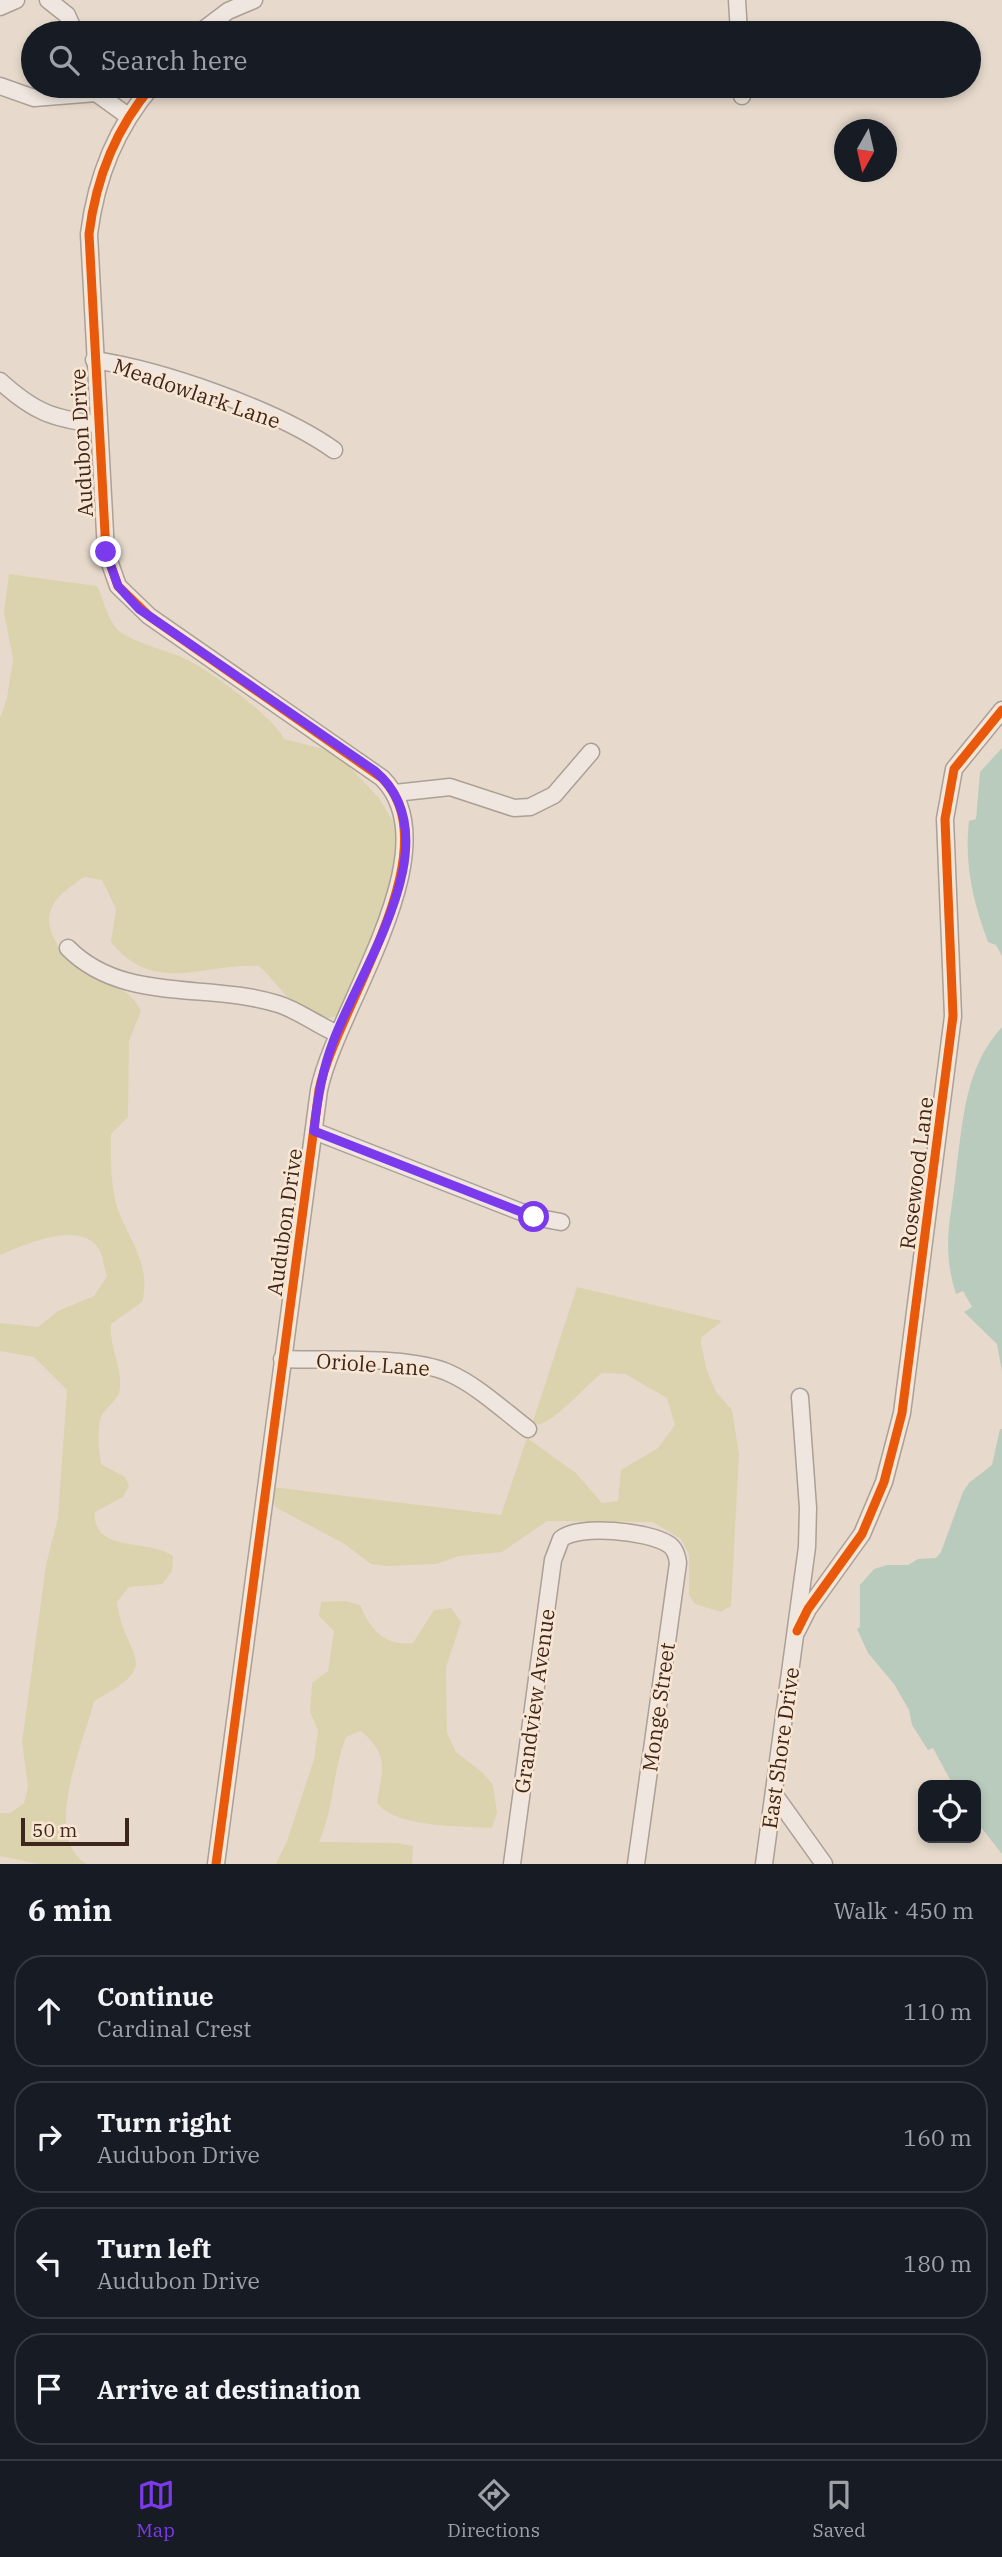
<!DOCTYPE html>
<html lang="en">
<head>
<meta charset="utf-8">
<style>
  body { margin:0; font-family:"IBM Plex Serif",serif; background:#20242c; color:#f1f3f6 }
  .controls { position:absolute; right:21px; bottom:21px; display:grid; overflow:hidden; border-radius:14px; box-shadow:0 4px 10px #0003 }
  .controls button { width:63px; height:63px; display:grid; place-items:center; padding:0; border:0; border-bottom:2px solid #363941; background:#171b24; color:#f1f3f6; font:35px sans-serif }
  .compass { position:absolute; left:834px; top:119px; width:63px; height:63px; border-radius:50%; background:#171b24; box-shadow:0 4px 10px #0003; rotate:188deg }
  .scale { position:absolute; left:21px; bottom:18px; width:108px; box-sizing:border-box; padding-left:7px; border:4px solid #3d261d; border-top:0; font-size:19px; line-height:24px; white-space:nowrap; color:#3d261d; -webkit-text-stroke:5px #f9e6d2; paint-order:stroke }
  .stop { position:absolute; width:21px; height:21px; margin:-16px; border:5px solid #7c3aed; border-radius:50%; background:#fff }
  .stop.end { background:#7c3aed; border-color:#fff; box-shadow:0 2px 7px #0008 }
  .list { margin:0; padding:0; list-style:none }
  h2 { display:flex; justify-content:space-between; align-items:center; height:91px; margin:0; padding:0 28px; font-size:30px }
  h2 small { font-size:23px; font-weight:400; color:#9ea1a6 }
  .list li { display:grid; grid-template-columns:46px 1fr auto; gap:21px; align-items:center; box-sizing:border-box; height:112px; margin:0 14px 14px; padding:0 14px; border:2px solid #363941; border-radius:28px }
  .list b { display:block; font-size:26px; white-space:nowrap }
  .list p { margin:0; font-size:23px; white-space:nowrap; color:#9ea1a6 }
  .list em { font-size:23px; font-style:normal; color:#9ea1a6 }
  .icon { flex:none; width:38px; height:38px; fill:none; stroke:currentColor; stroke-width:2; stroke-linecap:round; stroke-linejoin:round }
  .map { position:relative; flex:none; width:1002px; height:1864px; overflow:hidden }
  .search { position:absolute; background:#171b24; box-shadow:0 4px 10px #0003; left:21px; right:21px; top:21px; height:77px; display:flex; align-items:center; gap:18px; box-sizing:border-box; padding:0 24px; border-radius:38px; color:#9ea1a6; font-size:26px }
  .sheet { height:595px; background:#171b24 }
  nav { display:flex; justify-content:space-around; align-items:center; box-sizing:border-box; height:98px; border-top:2px solid #363941; background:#171b24; font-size:19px; color:#9ea1a6 }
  nav a { display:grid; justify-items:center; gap:4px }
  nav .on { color:#7c3aed }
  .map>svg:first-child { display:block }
</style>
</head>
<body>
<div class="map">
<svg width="1002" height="1864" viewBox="0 0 1002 1864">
  <rect width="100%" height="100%" fill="#e7dacd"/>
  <g fill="#dbd3ae">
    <path d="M9,574l88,12c7,14 10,33 21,44 13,12 48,20 66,28 24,11 90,59 100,81l36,9 21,10 38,40 21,35 -1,25 -17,51 -42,105c-34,19 -60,-30 -81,-48 -55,-3 -105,30 -148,-24l5,-33 -14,-29 -18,-3c-21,15 -44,29 -31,59 20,46 72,39 88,75l-12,30 -1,76 -17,17c0,26 -1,57 9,81 13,30 31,54 22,87l-31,22c-2,22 11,41 9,64 -1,12 -12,17 -18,27 -6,13 -3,35 -1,49l24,13 4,9 -6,11 -28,15c-3,42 53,26 78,44l-1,15 -10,13 -33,3 -12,15c7,57 50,60 -23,99 -9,40 -54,135 -7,163h-48l-39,-8v-43h10l14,-10 4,-16 -6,-45 24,-177 12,-47 9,-128 -33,-33 -34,-6v-28l38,4 20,-16 36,-15 13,-20c-3,-8 -4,-20 -8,-27 -19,-30 -75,-4 -99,6v-537l7,-20 6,-39 -9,-47z"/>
    <path d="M577,1287l145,34 -20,16 -1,6 6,28 10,22 15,17 7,44 -8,152 -10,6 -26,-8 -6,-9v-40l-8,-16 -28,-17 -106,-1 -45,31 -43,4 -23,8 -49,2 -16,-2 -28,-21 -68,-36 -3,-20 229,28 26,-77 49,35 26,30 16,-2 3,-31 37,-22 17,-23 -8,-27 -42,-24 -23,-1c-18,14 -45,47 -64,52l-5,-4z"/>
    <path d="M345,1601l15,4c11,25 23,41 53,38l21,-33 17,-2 10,14 -15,45 1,66 9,19 27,21 10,12 4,28 -5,15c-30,-2 -96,0 -115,-25 5,-34 13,-47 -16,-72l-15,6c-14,36 -11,68 -27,105l78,1 16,3 -1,18h-136l11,-23 27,-82 4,-29 -8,-18 2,-29 16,-12 6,-40 -15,-15 2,-14z"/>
  </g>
  <g fill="#b9cbbc">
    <path d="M1002,748v208l-6,-11 -8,-3c-15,-40 -24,-78 -19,-121l7,-2 4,-47z"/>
    <path d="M1002,1027v345l-5,-28 -33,-32 8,-5 -9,-16 -7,3c-15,-48 -5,-74 0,-122 7,-52 9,-105 46,-145z"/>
    <polygon points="1000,1429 1002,1429 1002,1854 976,1821 976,1785 953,1785 933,1748 928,1750 912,1725 909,1710 894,1684 868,1653 857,1629 860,1627 860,1585 874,1569 887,1565 908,1565 918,1559 936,1558 941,1552 963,1492 969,1483 992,1465"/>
  </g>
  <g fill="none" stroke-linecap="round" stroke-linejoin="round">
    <defs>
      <g id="minor">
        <polyline points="48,0 67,15 75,33"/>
        <polyline points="737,0 739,33"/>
        <polyline points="0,7 16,0"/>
        <polyline points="199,33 228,11 254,0"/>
        <polyline points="0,86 34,98 96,93"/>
        <path d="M152,86c-37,43 -56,92 -63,148l17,318 12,34 31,30 233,162c71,71 -46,230 -63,312l-103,774"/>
        <polyline points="742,86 742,96"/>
        <polyline points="96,93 128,116"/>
        <path d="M94,360c68,10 184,50 240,90"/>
        <path d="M0,381c33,30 52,38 97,43"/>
        <polyline points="395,793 450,787 514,808 530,807 554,795 591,752"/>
        <path d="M68,948c55,56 141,34 210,56 20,6 39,21 58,29"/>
        <polyline points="314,1131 534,1217 561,1222"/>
        <path d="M282,1359c44,2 129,-4 167,14 29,13 54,37 79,56"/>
        <polyline points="797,1631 808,1609 862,1534 884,1482 902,1413 953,1016 945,819 954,769 1002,710"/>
        <polyline points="774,1794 824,1864"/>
        <path d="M512,1864l41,-304 8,-21c18,-15 87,-8 107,5 7,4 9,11 10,19l-42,301"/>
        <polyline points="764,1864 807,1547 808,1508 800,1397"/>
      </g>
    </defs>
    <use href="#minor" stroke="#ac9f96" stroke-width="19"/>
    <use href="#minor" stroke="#efe7df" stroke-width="16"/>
    <defs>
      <g id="cycleway">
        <path d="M152,86c-37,43 -56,92 -63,148l17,318 12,34 31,30 233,162c71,71 -46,230 -63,312l-103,774"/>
        <polyline points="797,1631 808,1609 862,1534 884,1482 902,1413 953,1016 945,819 954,769 1002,710"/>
      </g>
    </defs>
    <use href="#cycleway" stroke="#f9e6d2" stroke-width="13"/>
    <use href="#cycleway" stroke="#e8590c" stroke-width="9"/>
  </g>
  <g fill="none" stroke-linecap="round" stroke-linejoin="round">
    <path stroke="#7c3aed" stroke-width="9" d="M106,552l12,34 21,23 236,162c79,67 -15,197 -42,271 -11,29 -16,58 -19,89l220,86"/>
  </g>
  <g text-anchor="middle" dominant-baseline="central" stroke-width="5" stroke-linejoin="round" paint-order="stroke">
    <g font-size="21" fill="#3d261d" stroke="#f9e6d2">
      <text transform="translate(197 393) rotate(19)">Meadowlark Lane</text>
      <text transform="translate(81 443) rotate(-93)">Audubon Drive</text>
      <text transform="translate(916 1173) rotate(-83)">Rosewood Lane</text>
      <text transform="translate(284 1222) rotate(-82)">Audubon Drive</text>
      <text transform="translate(373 1364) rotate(4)">Oriole Lane</text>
      <text transform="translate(534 1701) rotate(-82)">Grandview Avenue</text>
      <text transform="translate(658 1707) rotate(-82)">Monge Street</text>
      <text transform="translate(780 1748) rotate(-82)">East Shore Drive</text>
    </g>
  </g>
</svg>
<div class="controls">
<button><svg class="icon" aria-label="locate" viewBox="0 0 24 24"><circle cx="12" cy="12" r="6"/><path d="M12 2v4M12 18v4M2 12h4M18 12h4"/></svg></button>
</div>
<svg class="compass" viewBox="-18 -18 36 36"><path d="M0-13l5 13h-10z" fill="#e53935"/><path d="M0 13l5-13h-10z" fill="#9ea1a6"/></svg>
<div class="scale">50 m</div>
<div class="stop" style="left:534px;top:1217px"></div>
<div class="stop end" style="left:106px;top:552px"></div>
<div class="search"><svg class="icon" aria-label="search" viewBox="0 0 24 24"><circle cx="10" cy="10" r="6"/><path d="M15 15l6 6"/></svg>Search here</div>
</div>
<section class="sheet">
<h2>6 min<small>Walk · 450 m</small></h2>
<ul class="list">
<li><svg class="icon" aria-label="ahead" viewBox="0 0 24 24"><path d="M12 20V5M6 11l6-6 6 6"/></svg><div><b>Continue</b><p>Cardinal Crest</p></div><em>110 m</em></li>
<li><svg class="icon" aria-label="right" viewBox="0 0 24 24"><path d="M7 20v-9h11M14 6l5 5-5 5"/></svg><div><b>Turn right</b><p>Audubon Drive</p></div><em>160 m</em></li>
<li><svg class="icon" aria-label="left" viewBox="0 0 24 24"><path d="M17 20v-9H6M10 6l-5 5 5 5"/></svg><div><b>Turn left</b><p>Audubon Drive</p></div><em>180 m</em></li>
<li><svg class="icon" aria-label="arrive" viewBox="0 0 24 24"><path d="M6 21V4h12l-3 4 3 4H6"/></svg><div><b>Arrive at destination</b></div></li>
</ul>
</section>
<nav>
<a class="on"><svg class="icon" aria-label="map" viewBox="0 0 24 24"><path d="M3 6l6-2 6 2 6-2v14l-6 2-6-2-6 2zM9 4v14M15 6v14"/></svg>Map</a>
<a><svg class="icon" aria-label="directions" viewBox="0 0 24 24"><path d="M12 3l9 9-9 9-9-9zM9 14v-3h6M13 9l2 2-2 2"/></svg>Directions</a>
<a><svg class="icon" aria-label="saved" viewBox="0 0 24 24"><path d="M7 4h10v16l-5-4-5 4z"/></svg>Saved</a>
</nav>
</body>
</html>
